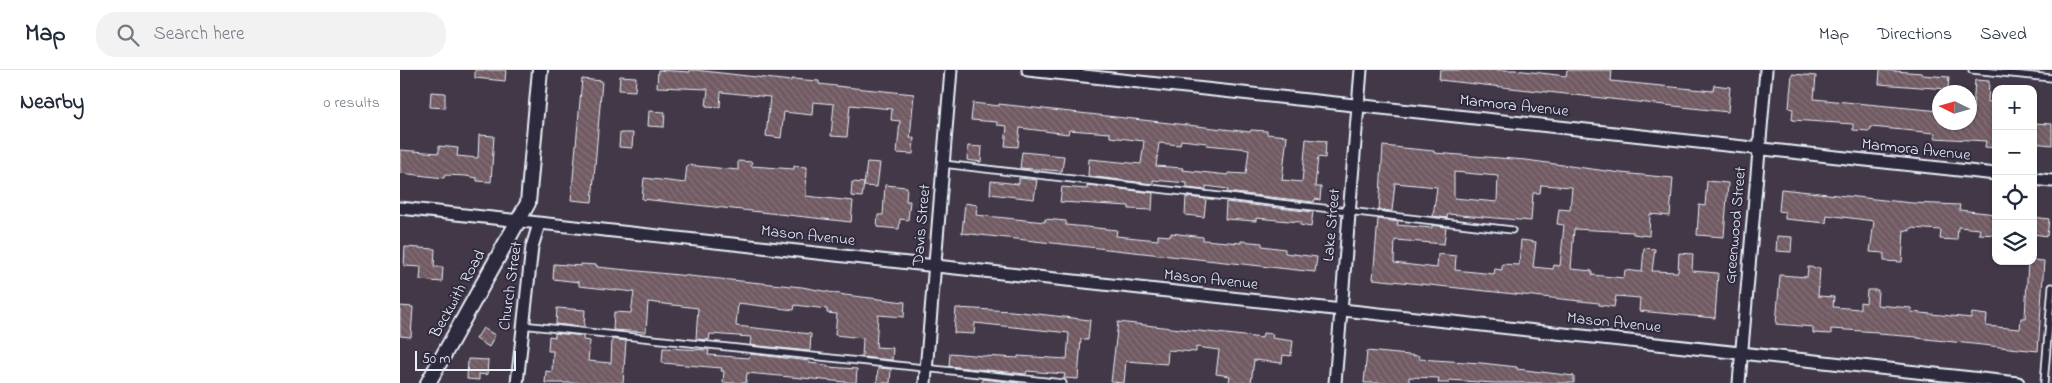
<!DOCTYPE html>
<html lang="en">
<head>
<meta charset="utf-8">
<style>
  body { margin:0; font-family:"Indie Flower",sans-serif; background:#f2f2f3; color:#1f2937 }
  .controls { position:absolute; right:15px; top:15px; display:grid; overflow:hidden; border-radius:10px; box-shadow:0 1px 4px #0004 }
  .controls button { width:45px; height:45px; display:grid; place-items:center; padding:0; border:0; border-bottom:1px solid #e0e1e3; background:#fff; color:#1f2937; font:25px sans-serif }
  .compass { position:absolute; left:1532px; top:15px; width:45px; height:45px; border-radius:50%; background:#fff; box-shadow:0 1px 4px #0004; rotate:275deg }
  .scale { position:absolute; left:15px; bottom:12px; width:101px; box-sizing:border-box; padding-left:5px; border:2px solid #e8f1f8; border-top:0; font-size:14px; line-height:18px; white-space:nowrap; color:#e8f1f8; -webkit-text-stroke:4px #2f2a3d; paint-order:stroke }
  .list { margin:0; padding:0; list-style:none }
  h2 { display:flex; justify-content:space-between; align-items:center; height:65px; margin:0; padding:0 20px; font-size:21px }
  h2 small { font-size:16px; font-weight:400; color:#747a83 }
  .icon { flex:none; width:28px; height:28px; fill:none; stroke:currentColor; stroke-width:2; stroke-linecap:round; stroke-linejoin:round }
  .map { position:relative; flex:none; width:1652px; height:313px; overflow:hidden }
  header { display:flex; align-items:center; gap:30px; box-sizing:border-box; height:70px; padding:0 25px; background:#fff; border-bottom:1px solid #e0e1e3 }
  header strong { font-size:24px }
  nav { display:flex; gap:28px; margin-inline-start:auto; font-size:18px }
  .search { width:350px; height:45px; background:#f2f2f3; display:flex; align-items:center; gap:12px; box-sizing:border-box; padding:0 18px; border-radius:20px; color:#747a83; font-size:19px }
  main { display:flex }
  aside { flex:1; background:#fff }
  .map>svg:first-child { display:block }
</style>
</head>
<body>
<header>
<strong>Map</strong>
<div class="search"><svg class="icon" aria-label="search" viewBox="0 0 24 24"><circle cx="10" cy="10" r="6"/><path d="M15 15l6 6"/></svg>Search here</div>
<nav><a>Map</a><a>Directions</a><a>Saved</a></nav>
</header>
<main>
<aside>
<h2>Nearby<small>0 results</small></h2>
<ul class="list">
</ul>
</aside>
<div class="map">
<svg width="1652" height="313" viewBox="0 0 1652 313">
  <defs>
    <pattern id="building-back-hatch" width="6" height="6" patternUnits="userSpaceOnUse" patternTransform="scale(1.25)"><rect width="6" height="6" fill="#715a62"/><path d="M-1 5l2 2M0 0l6 6M5-1l2 2" fill="none" stroke="#857279"/></pattern>
  </defs>
  <rect width="100%" height="100%" fill="#433848"/>
  <filter id="ink" filterUnits="userSpaceOnUse"><feTurbulence type="fractalNoise" baseFrequency=".02" numOctaves="2"/><feDisplacementMap in="SourceGraphic" scale="10" xChannelSelector="R" yChannelSelector="G"/><feConvolveMatrix kernelMatrix="1 2 1 2 8 2 1 2 1" color-interpolation-filters="sRGB"/></filter>
  <g filter="url(#ink)">
    <g fill="url(#building-back-hatch)" stroke="#e8f1f8" fill-rule="evenodd">
      <polygon points="75,0 106,0 105,11 75,8"/>
      <polygon points="258,0 290,2 290,0 295,0 391,11 391,9 419,11 419,14 445,17 514,24 510,68 514,68 513,84 497,83 500,51 491,50 492,39 450,35 447,67 431,66 434,34 413,32 412,45 384,42 381,68 366,66 370,27 321,22 320,37 306,36 308,19 257,17"/>
      <polygon points="1040,0 1115,0 1166,6 1167,0 1212,0 1211,11 1313,21 1314,15 1330,17 1328,42 1039,10"/>
      <polygon points="1480,0 1522,3 1522,5 1549,7 1548,19 1479,14"/>
      <polygon points="1392,4 1416,6 1414,29 1540,41 1540,52 1570,52 1570,39 1573,39 1575,10 1589,11 1588,32 1596,32 1596,78 1585,77 1586,71 1535,68 1535,63 1471,57 1470,61 1453,60 1453,54 1392,50 1393,39 1389,38"/>
      <polygon points="220,6 236,7 235,21 219,20"/>
      <polygon points="182,9 202,11 192,132 171,130"/>
      <polygon points="31,22 45,23 45,38 30,37"/>
      <path d="M573,33l26,3v-2l251,28 1,-2 16,1v3l20,2 -5,44 20,2 4,-43 20,2 -1,17 -7,-1 -3,30h6l-1,13 -5,-1 -1,3 -87,-10 1,-3 -22,-3v4l-19,-2v-5l-34,-3v4l-65,-8 1,-17 52,5 3,-23 -34,-4v-4l-41,-3 -1,4 -48,-6 -2,19 -13,-1 2,-20 -10,-1v-3l-26,-2zM781,70l26,3 -1,2 43,4 -3,25 -18,-1v2l-46,-5 1,-2 -27,-2 3,-23 21,2z"/>
      <polygon points="249,41 265,42 264,57 248,56"/>
      <polygon points="1633,53 1652,54 1652,75 1633,73"/>
      <polygon points="220,63 233,63 232,78 219,77"/>
      <polygon points="79,65 94,66 91,112 77,111 77,108 66,106 45,105 44,108 0,103 0,80 39,83 39,76 58,78 57,86 78,88"/>
      <polygon points="568,76 582,77 581,92 567,90"/>
      <path d="M983,76l51,5v2l92,7 95,13 52,5 -3,38 -20,-2 -1,22 -16,-2v-2l-59,-3 -3,40 21,2v4l32,3 1,-8 17,2 2,-24 11,1 -3,22 26,1 1,-19 14,1 -1,17 26,2 -3,45 -76,-7 1,-13 -24,-2 -2,11 -15,-2v-2l-226,-24 5,-60 20,3 -1,3 35,3v-3l14,2 -2,17 -49,-4 -1,23 43,5 1,-14 18,2 -1,14 39,4 1,-5 7,1v-6l17,1 2,-25 15,2 -3,25 20,2 1,-4 6,1 4,-41 -7,-1 2,-15 11,1 2,-23 -31,-2 -1,8h-7l-2,28 -83,-7 -1,4 -14,-2 4,-29 -42,-4 -3,28 -13,-1zM1054,102l44,4 -1,26 -43,-4z"/>
      <polygon points="622,82 664,86 662,101 620,98"/>
      <polygon points="338,91 352,92 351,96 394,99 394,96 407,97 406,126 453,131 451,152 242,129 244,108 285,113 287,95 338,100"/>
      <polygon points="467,92 480,93 477,117 464,116"/>
      <polygon points="619,108 637,110 634,129 590,124 591,111 619,114"/>
      <polygon points="1307,111 1328,113 1324,167 1297,165 1299,135 1305,136"/>
      <polygon points="452,112 464,113 462,127 451,126"/>
      <polygon points="485,115 507,117 506,131 510,131 508,150 500,149 499,159 477,157 478,145 483,145"/>
      <polygon points="687,115 753,123 752,140 729,139 729,136 660,132 662,117 687,119"/>
      <polygon points="1381,119 1512,133 1560,135 1559,140 1596,144 1596,165 1579,164 1580,159 1558,157 1557,170 1540,169 1541,160 1510,158 1510,161 1504,160 1502,192 1484,191 1484,183 1470,182 1474,151 1427,145 1426,153 1385,149 1385,142 1379,141"/>
      <polygon points="786,127 806,129 804,147 785,145"/>
      <polygon points="826,132 913,142 911,157 900,155 900,152 856,148 856,151 825,149"/>
      <polygon points="565,133 577,135 576,145 645,152 645,149 666,151 666,155 717,160 716,166 758,170 758,165 771,166 771,163 803,167 803,170 841,173 841,171 862,173 862,176 885,179 885,183 917,187 915,202 562,163"/>
      <polygon points="1633,147 1649,149 1647,166 1633,164"/>
      <polygon points="1377,166 1392,167 1391,182 1376,181"/>
      <polygon points="5,177 35,179 34,197 43,197 42,212 20,210 21,197 4,196"/>
      <polygon points="1633,190 1644,191 1638,281 1517,268 1517,267 1478,264 1478,262 1431,259 1431,264 1413,263 1413,257 1376,254 1380,205 1407,207 1408,197 1420,198 1418,226 1434,227 1433,237 1460,239 1460,232 1466,233 1467,220 1478,220 1477,235 1511,238 1511,242 1571,248 1572,243 1587,245 1586,256 1620,259 1621,248 1625,248 1628,191"/>
      <polygon points="154,194 181,196 181,194 197,195 197,197 402,217 445,225 505,232 504,247 478,245 476,277 493,278 492,290 462,287 463,268 435,265 437,244 427,243 427,239 395,235 394,240 338,233 336,256 411,264 410,281 350,275 351,267 310,264 309,270 296,269 298,238 248,232 246,262 213,260 214,242 231,243 234,222 179,216 179,212 153,209"/>
      <polygon points="0,236 13,237 11,267 0,266"/>
      <polygon points="157,238 185,240 184,257 156,254"/>
      <polygon points="556,238 612,241 690,250 688,270 681,269 678,309 664,308 665,304 627,301 626,304 549,296 550,283 584,286 618,288 618,286 667,289 669,263 575,253 574,264 554,263"/>
      <polygon points="718,252 862,268 863,263 873,264 872,268 893,271 891,286 883,285 882,293 854,290 851,313 829,313 830,306 816,304 819,280 796,277 796,282 768,280 767,294 726,291 724,313 711,312"/>
      <polygon points="83,258 95,265 89,277 76,269"/>
      <polygon points="155,263 183,266 183,270 190,271 188,291 211,293 212,269 226,271 223,313 145,313 146,301 152,302 153,281 148,281 149,266 155,267"/>
      <polygon points="263,278 309,280 308,285 349,288 350,284 409,291 409,293 427,295 427,297 457,299 456,313 347,303 346,313 323,313 324,301 321,301 322,298 262,293"/>
      <polygon points="967,281 1019,286 1019,289 1081,293 1117,297 1117,299 1174,306 1174,313 1094,313 1049,310 1049,313 1038,313 1039,308 1009,307 1009,313 964,313"/>
      <polygon points="68,289 88,290 87,305 79,304 79,310 67,309"/>
      <polygon points="478,298 491,299 490,313 477,313"/>
      <polygon points="582,309 619,313 582,313"/>
    </g>
    <g fill="none" stroke-linecap="round" stroke-linejoin="round">
      <defs>
        <g id="service">
          <polyline points="1572,0 1652,8"/>
          <polyline points="543,94 1112,160"/>
          <polyline points="122,255 663,313"/>
          <polyline points="1644,313 1652,217"/>
        </g>
        <g id="minor">
          <polyline points="628,0 1596,104"/>
          <polyline points="1633,109 1652,111"/>
          <polyline points="0,138 1618,313"/>
          <polyline points="117,313 132,177 139,154"/>
          <polyline points="525,313 551,0"/>
          <polyline points="935,313 961,0"/>
          <polyline points="1339,313 1366,0"/>
        </g>
        <polyline id="tertiary" points="28,313 128,133 140,0"/>
      </defs>
      <use href="#service" stroke="#e8f1f8" stroke-width="9"/>
      <use href="#minor" stroke="#e8f1f8" stroke-width="15"/>
      <use href="#tertiary" stroke="#e8f1f8" stroke-width="18"/>
      <use href="#service" stroke="#2f2a3d" stroke-width="5.5"/>
      <use href="#minor" stroke="#2f2a3d" stroke-width="11"/>
      <use href="#tertiary" stroke="#2f2a3d" stroke-width="14"/>
    </g>
  </g>
  <g text-anchor="middle" dominant-baseline="central" stroke-width="4" stroke-linejoin="round" paint-order="stroke">
    <g font-size="16" fill="#e8f1f8" stroke="#2f2a3d">
      <text transform="translate(1114 36) rotate(6)">Marmora Avenue</text>
      <text transform="translate(1516 80) rotate(6)">Marmora Avenue</text>
      <text transform="translate(522 155) rotate(-85)">Davis Street</text>
      <text transform="translate(932 155) rotate(-85)">Lake Street</text>
      <text transform="translate(1336 155) rotate(-85)">Greenwood Street</text>
      <text transform="translate(408 166) rotate(6)">Mason Avenue</text>
      <text transform="translate(811 210) rotate(6)">Mason Avenue</text>
      <text transform="translate(111 216) rotate(-82)">Church Street</text>
      <text transform="translate(58 224) rotate(-61)">Beckwith Road</text>
      <text transform="translate(1214 253) rotate(6)">Mason Avenue</text>
    </g>
  </g>
</svg>
<div class="controls">
<button>+</button>
<button>−</button>
<button><svg class="icon" aria-label="locate" viewBox="0 0 24 24"><circle cx="12" cy="12" r="6"/><path d="M12 2v4M12 18v4M2 12h4M18 12h4"/></svg></button>
<button><svg class="icon" aria-label="layers" viewBox="0 0 24 24"><path d="M12 4l9 5-9 5-9-5zM3 14l9 5 9-5"/></svg></button>
</div>
<svg class="compass" viewBox="-18 -18 36 36"><path d="M0-13l5 13h-10z" fill="#e53935"/><path d="M0 13l5-13h-10z" fill="#747a83"/></svg>
<div class="scale">50 m</div>
</div>
</main>
</body>
</html>
